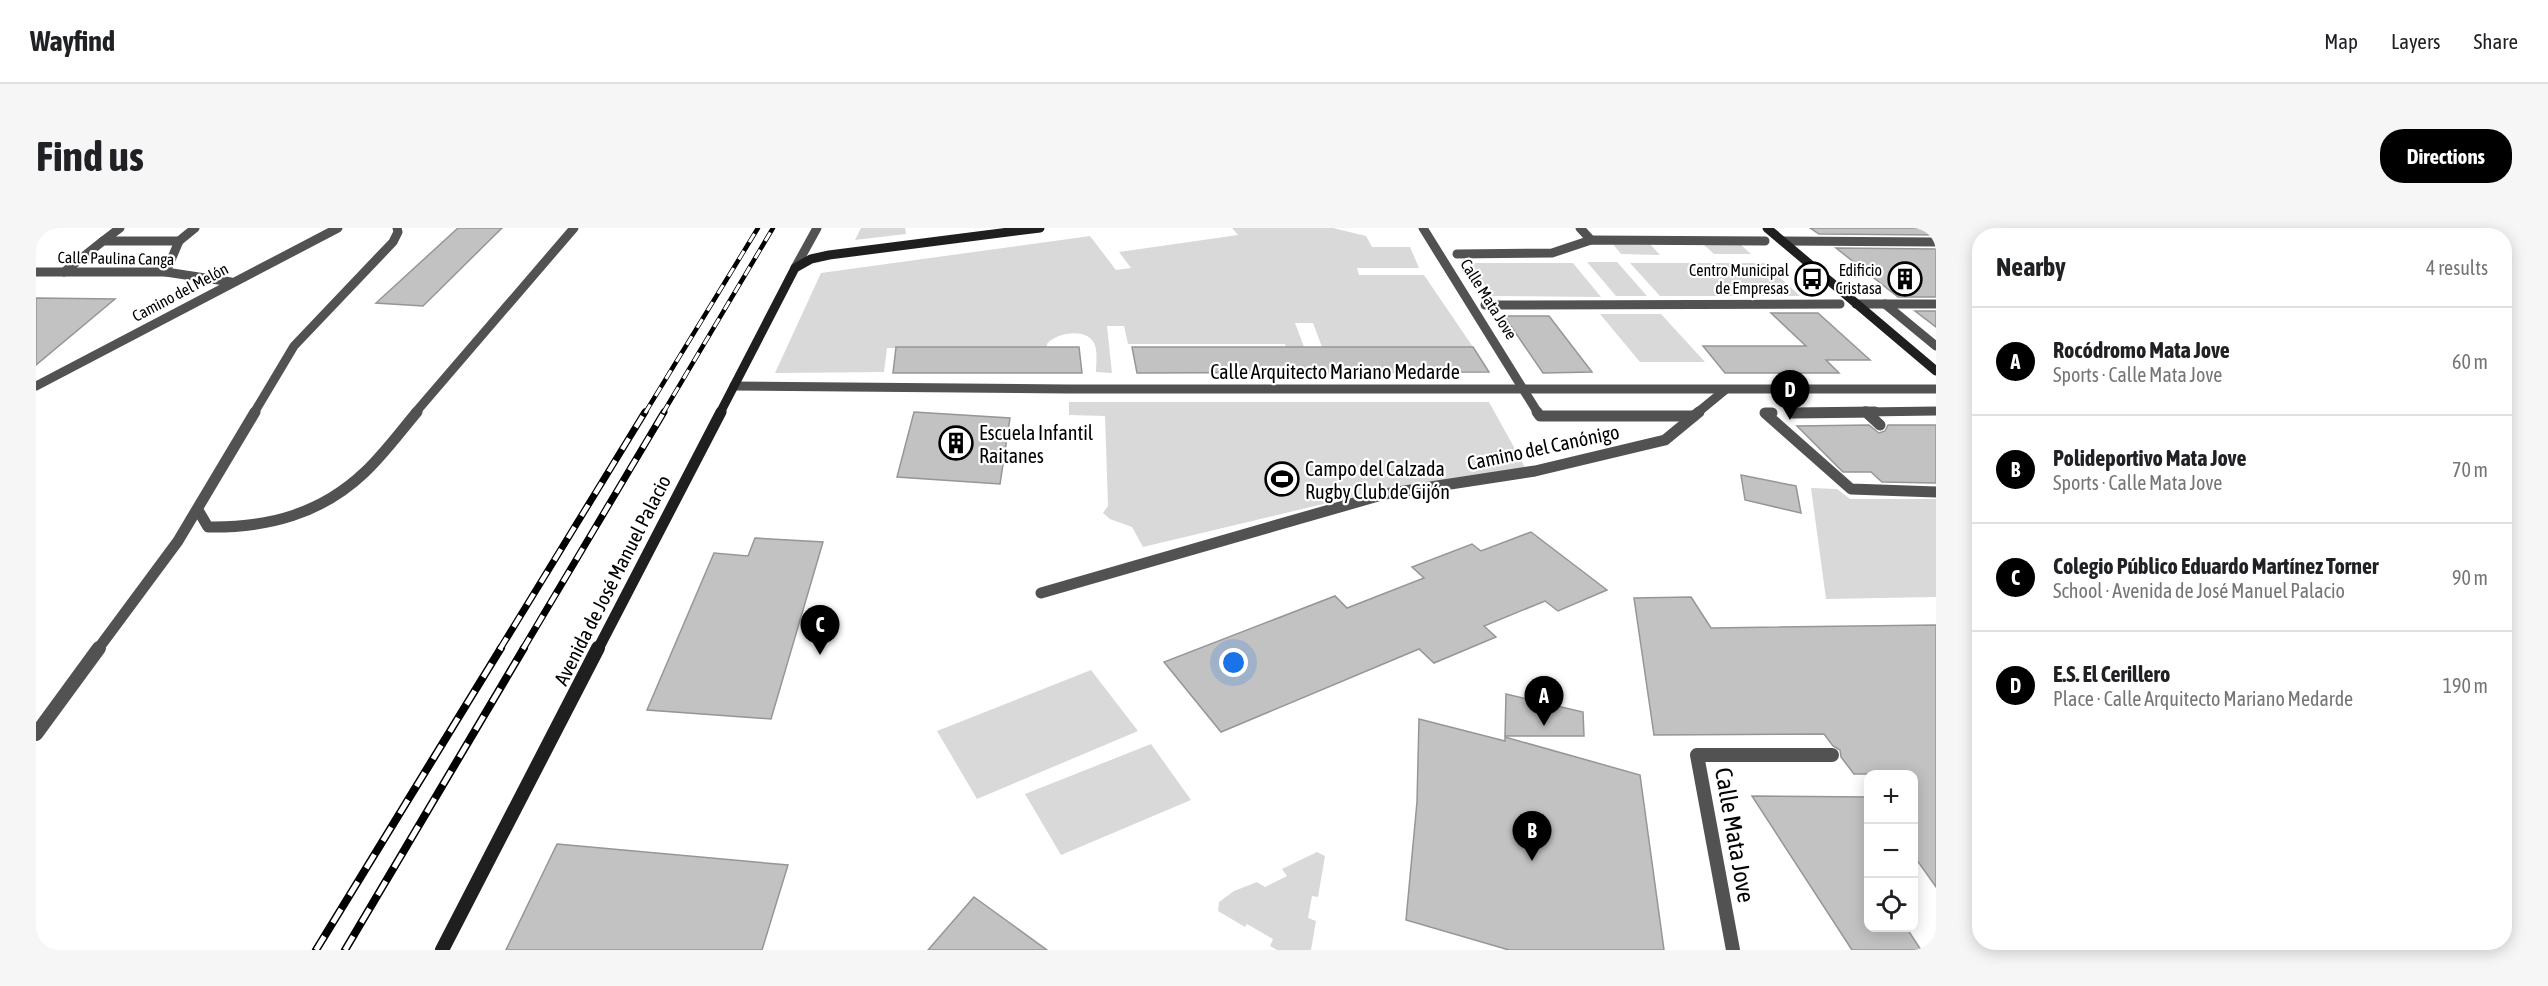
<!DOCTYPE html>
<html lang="en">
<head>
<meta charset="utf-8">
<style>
  body { margin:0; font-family:"Asap Condensed",sans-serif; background:#f6f6f6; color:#202124 }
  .controls { position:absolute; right:18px; bottom:18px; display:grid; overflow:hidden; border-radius:12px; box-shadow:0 3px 15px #0003 }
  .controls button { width:54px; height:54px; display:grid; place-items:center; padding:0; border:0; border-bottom:2px solid #e0e0e0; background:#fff; color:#202124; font:30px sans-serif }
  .you { position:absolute; left:1198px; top:435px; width:21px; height:21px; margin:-15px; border:4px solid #fff; border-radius:50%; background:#1a73e8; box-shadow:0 0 0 9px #1a73e833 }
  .badge { display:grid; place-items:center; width:39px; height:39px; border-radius:50%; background:#000; color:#fff; font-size:20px; font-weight:700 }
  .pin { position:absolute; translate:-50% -50px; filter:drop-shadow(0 2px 3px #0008) }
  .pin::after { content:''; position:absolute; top:32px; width:21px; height:18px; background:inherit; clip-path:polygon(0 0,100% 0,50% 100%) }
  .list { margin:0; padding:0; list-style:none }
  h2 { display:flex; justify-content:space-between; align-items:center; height:78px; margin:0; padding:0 24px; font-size:26px }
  h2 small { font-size:20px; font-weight:400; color:#757577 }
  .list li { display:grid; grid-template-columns:39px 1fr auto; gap:18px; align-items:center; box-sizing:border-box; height:108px; padding:0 24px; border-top:2px solid #e0e0e0 }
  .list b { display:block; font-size:22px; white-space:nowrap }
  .list p { margin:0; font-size:20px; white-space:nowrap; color:#757577 }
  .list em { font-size:20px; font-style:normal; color:#757577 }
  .icon { flex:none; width:33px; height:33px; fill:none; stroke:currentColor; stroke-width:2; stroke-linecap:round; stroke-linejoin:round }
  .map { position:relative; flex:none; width:1900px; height:722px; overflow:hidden; border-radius:24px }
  header { display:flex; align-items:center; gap:36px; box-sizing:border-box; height:84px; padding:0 30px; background:#fff; border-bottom:2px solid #e0e0e0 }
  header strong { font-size:28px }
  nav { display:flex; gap:33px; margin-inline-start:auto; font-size:21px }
  .intro { display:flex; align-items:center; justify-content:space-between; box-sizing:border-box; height:144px; padding:0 36px }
  h1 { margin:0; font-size:42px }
  .button { padding:15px 27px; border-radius:24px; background:#000; color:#fff; font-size:21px; font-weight:700 }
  main { display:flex; gap:36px; padding:0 36px }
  aside { flex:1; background:#fff; border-radius:24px; box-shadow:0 3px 15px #0003 }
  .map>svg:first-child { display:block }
</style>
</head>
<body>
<header>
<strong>Wayfind</strong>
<nav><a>Map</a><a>Layers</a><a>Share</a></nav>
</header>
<div class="intro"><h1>Find us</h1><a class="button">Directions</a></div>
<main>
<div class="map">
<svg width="1900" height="722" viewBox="0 0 1900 722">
  <rect width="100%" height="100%" fill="#fff"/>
  <g fill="#d9d9d9">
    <polygon points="825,0 869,0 870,6 819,12"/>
    <path d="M1196,0h101l33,8 6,11h38l9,21h-62l2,7h65l49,72h-151l-9,-24h-18l19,50h-19l-10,-29h-157l-4,-18h-17l5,47 -16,-1c0,-8 2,-21 -2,-29 -8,-16 -39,-10 -47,1v3l-160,1 -3,24 -109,1 46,-100 269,-37 26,34 15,-2 -12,-16 119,-17z"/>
    <polygon points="1576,15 1613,15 1624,27 1585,26"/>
    <polygon points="1666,15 1703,15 1715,26 1678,26"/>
    <polygon points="1551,34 1581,34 1611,68 1580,68"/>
    <polygon points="1433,35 1537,35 1565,69 1455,68"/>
    <polygon points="1594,35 1728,35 1764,68 1624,68"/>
    <polygon points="1564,86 1625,86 1669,134 1604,134"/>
    <polygon points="1033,174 1453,174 1490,241 1350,261 1107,319 1096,299 1074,291 1067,285 1072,278 1069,188 1033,187"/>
    <polygon points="1775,260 1801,261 1814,271 1900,271 1900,369 1790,371"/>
    <polygon points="1055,442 1102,503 941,571 901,503"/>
    <polygon points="1115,516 1155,572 1025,627 989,566"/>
    <polygon points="1281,624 1289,628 1282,669 1276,668 1272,690 1280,693 1275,722 1241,722 1234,718 1237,711 1211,696 1209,699 1182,683 1183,674 1198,663 1221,654 1229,659 1251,648 1246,641"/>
  </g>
  <g fill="#c2c2c2" stroke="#969696" stroke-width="1.5">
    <polygon points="422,0 466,0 387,78 340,75"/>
    <polygon points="1774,0 1900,0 1900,7 1783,6"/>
    <polygon points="1800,20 1900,21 1900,69 1862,69"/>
    <polygon points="0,70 79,71 0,137"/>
    <polygon points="1879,83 1900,83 1900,99"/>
    <polygon points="1735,85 1782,85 1834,132 1790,132 1803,145 1689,145 1667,118 1770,118"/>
    <polygon points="1468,88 1513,88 1556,144 1507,145"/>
    <polygon points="860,119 1043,119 1046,145 857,145"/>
    <polygon points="1096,119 1437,119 1453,144 1101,145"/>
    <polygon points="878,184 974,190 964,256 861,249"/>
    <polygon points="1833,197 1843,205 1849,203 1852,197 1900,197 1900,255 1846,254 1835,244 1807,244 1761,198"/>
    <polygon points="1705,247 1760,258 1765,285 1709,272"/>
    <polygon points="1495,304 1571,362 1522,383 1509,373 1448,398 1460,409 1398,435 1383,421 1185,504 1128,434 1299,368 1311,380 1388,350 1376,339 1436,316 1445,323"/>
    <polygon points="719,310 787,314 735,491 611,482 678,325 712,328"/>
    <polygon points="1655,369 1675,400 1900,397 1900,659 1878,628 1878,546 1818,546 1805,529 1804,522 1797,518 1788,506 1618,507 1598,370"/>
    <polygon points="1470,466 1547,484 1548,508 1469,508"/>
    <polygon points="1383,491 1469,513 1469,509 1604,547 1628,722 1473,722 1370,692 1381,574"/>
    <polygon points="1716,568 1833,569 1833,699 1870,699 1885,722 1816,722"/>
    <polygon points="521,616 752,637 726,722 470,722"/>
    <polygon points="938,669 1011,722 892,722"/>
  </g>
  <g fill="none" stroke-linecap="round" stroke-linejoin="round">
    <g stroke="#525252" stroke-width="9">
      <polyline points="67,13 84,0"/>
      <polyline points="143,13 159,0"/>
      <polyline points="28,44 67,13 143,13 130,44"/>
      <polyline points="1849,76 1900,118"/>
      <polyline points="1487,161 1502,185"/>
      <polyline points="1829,183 1832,185"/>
      <polyline points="218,185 258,118 357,14 362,4 361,0"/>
      <polyline points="379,185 538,0"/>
      <polyline points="1729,185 1736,185"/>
      <polyline points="1757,185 1900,183"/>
    </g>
    <g stroke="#525252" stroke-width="11">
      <polyline points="1501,184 1504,188 1658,188"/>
      <polyline points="1830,184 1844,197"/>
      <polyline points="1736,185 1729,185 1815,261 1900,264"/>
      <polyline points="1757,185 1839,184"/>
      <path d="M162,282l10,17c60,1 113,-13 157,-55 19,-18 35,-40 52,-60"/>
      <polyline points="62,421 142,313 219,184"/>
    </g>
    <polyline stroke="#525252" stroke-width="14" points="0,506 63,420"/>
    <g stroke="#525252" stroke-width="9">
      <polyline points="1387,0 1487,161"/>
      <polyline points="1544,0 1555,12"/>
      <polyline points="1747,13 1900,14"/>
      <polyline points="1421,26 1516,25 1555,12 1729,13"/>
      <polyline points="759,40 781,0"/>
      <polyline points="0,44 130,44 195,54"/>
      <polyline points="1820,76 1900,76"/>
      <polyline points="1449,77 1804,76"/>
      <polyline points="0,158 302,0"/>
      <polyline points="698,158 1032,161 1900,161"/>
      <polyline points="1661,185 1689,162"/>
    </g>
    <polyline stroke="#525252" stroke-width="11" points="1005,365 1349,266 1499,243 1629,212 1663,184"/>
    <polyline stroke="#525252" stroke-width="14" points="1697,722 1661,527 1796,527"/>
    <g stroke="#1f1f1f" stroke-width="9">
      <polyline points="1731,0 1900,143"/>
      <polyline points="684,185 759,40 775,31 793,27 1004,0"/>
    </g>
    <polyline stroke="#1f1f1f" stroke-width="11" points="562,421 685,184"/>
    <polyline stroke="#1f1f1f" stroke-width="14" points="406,722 562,420"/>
    <defs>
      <g id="rail-far2">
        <polyline points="609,185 722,0"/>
        <polyline points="627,185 737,0"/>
      </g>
      <g id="rail-far1">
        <polyline points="464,421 609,184"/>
        <polyline points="487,421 628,184"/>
      </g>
      <g id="rail">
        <polyline points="280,722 465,420"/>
        <polyline points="309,722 488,420"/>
      </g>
    </defs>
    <use href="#rail-far2" stroke="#000" stroke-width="4.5"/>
    <use href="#rail-far1" stroke="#000" stroke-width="7"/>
    <use href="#rail" stroke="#000" stroke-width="8"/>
    <use href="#rail-far2" stroke="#fff" stroke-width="3" stroke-dasharray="10" stroke-linecap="butt"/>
    <use href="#rail-far1" stroke="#fff" stroke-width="4.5" stroke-dasharray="13" stroke-linecap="butt"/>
    <use href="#rail" stroke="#fff" stroke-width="5" stroke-dasharray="16" stroke-linecap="butt"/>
  </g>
  <defs>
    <symbol id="bus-ring" viewBox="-11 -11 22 22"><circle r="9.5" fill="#fff" stroke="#000" stroke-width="1.5"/><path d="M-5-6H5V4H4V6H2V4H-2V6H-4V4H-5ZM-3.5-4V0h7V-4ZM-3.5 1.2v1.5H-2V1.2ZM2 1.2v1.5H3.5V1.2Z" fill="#000"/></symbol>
    <symbol id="building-ring" viewBox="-11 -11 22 22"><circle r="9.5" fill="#fff" stroke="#000" stroke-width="1.5"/><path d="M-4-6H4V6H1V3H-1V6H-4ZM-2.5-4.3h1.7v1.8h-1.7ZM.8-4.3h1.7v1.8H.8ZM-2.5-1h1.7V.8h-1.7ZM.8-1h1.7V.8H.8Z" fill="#000"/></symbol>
    <symbol id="stadium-ring" viewBox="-11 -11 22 22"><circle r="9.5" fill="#fff" stroke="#000" stroke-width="1.5"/><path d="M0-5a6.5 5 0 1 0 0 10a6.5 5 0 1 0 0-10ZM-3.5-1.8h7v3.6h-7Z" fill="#000"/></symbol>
  </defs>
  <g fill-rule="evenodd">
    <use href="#bus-ring" x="1757" y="32" width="38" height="38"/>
    <use href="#building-ring" x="1850" y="32" width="38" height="38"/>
    <use href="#building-ring" x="901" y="196" width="38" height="38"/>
    <use href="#stadium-ring" x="1227" y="232" width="38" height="38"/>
  </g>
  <g text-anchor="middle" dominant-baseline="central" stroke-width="4.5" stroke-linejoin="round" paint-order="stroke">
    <g font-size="16" fill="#000" stroke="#fff">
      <text transform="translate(80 30) rotate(1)">Calle Paulina Canga</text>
      <text transform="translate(144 64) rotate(-28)">Camino del Melón</text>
      <text transform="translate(1453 71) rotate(58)">Calle Mata Jove</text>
    </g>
    <g font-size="16" fill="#000" stroke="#fff" text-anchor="end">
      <text x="1753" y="42">Centro Municipal<tspan x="1753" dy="18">de Empresas</tspan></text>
      <text x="1846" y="42">Edificio<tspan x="1846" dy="18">Cristasa</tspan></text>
    </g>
    <g font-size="20" fill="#000" stroke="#fff">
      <text x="1299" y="143">Calle Arquitecto Mariano Medarde</text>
      <text transform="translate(1507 219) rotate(-12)">Camino del Canónigo</text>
      <text transform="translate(576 352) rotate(-63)">Avenida de José Manuel Palacio</text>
    </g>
    <g font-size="20" fill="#000" stroke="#fff" text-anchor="start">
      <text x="943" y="204">Escuela Infantil<tspan x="943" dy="23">Raitanes</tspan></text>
      <text x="1269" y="240">Campo del Calzada<tspan x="1269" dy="23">Rugby Club de Gijón</tspan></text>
    </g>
    <g font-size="24" fill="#000" stroke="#fff">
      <text transform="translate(1699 607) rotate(80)">Calle Mata Jove</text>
    </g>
  </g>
</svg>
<div class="controls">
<button>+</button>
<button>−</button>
<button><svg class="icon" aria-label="locate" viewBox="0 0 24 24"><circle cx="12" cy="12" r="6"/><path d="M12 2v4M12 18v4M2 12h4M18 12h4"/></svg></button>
</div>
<div class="you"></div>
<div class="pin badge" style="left:1508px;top:498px">A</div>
<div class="pin badge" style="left:1496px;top:633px">B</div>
<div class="pin badge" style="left:784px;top:427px">C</div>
<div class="pin badge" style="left:1754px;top:192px">D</div>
</div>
<aside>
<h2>Nearby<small>4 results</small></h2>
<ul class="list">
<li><span class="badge">A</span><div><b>Rocódromo Mata Jove</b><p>Sports · Calle Mata Jove</p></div><em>60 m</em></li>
<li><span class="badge">B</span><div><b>Polideportivo Mata Jove</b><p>Sports · Calle Mata Jove</p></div><em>70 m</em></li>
<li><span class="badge">C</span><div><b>Colegio Público Eduardo Martínez Torner</b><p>School · Avenida de José Manuel Palacio</p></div><em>90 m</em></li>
<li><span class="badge">D</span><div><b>E.S. El Cerillero</b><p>Place · Calle Arquitecto Mariano Medarde</p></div><em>190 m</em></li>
</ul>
</aside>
</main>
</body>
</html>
